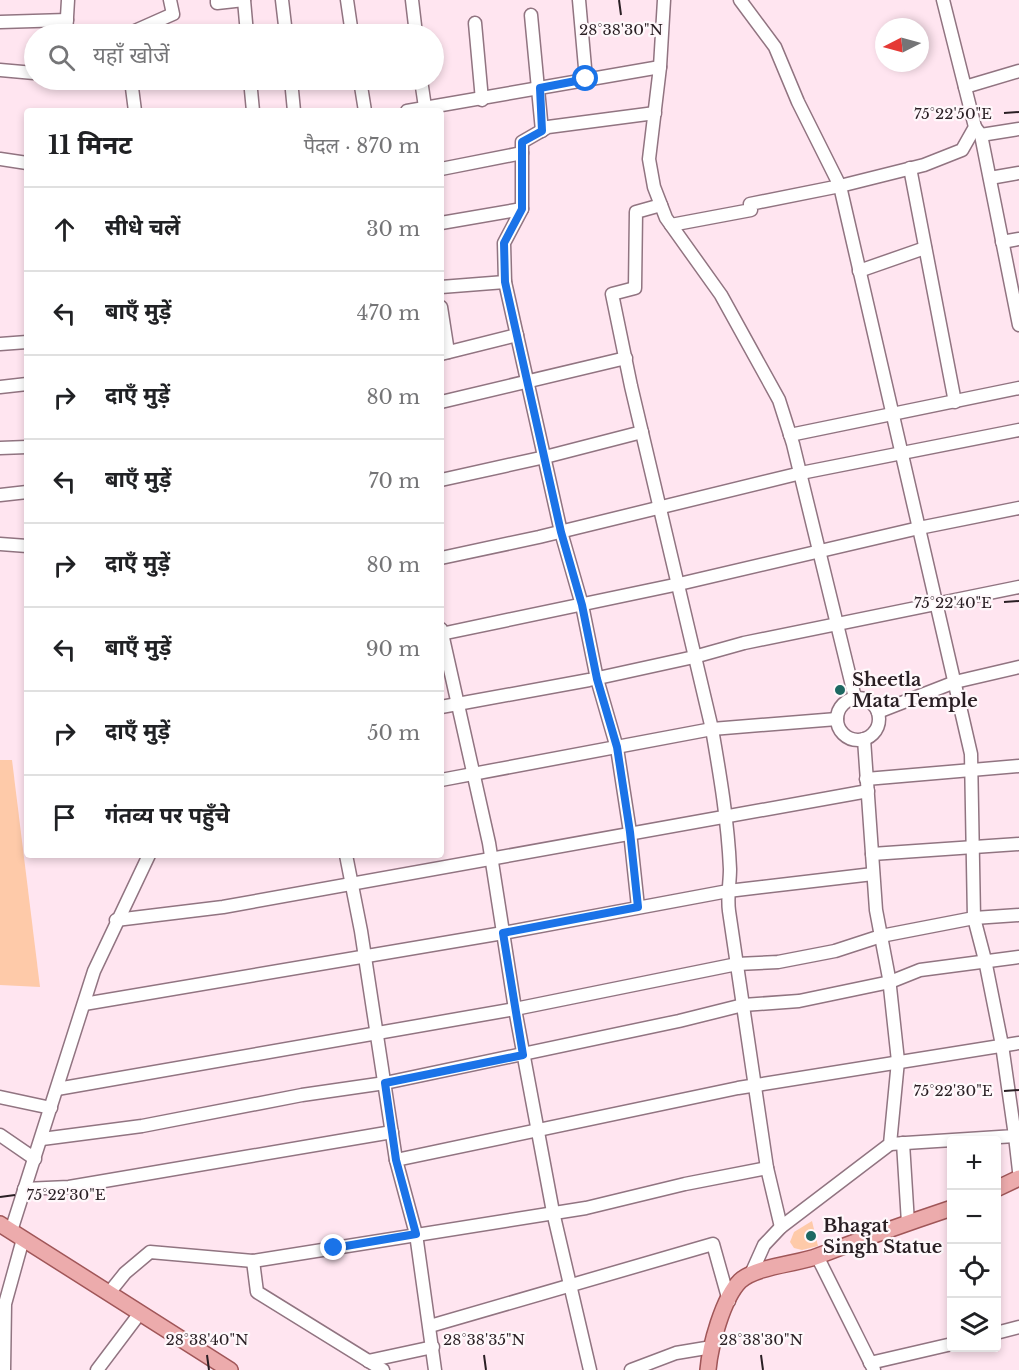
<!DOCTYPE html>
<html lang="hi">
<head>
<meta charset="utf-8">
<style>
  body { margin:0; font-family:"Libre Baskerville","Noto Sans Devanagari",serif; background:#f2f2f2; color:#202124 }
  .controls { position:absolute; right:18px; bottom:18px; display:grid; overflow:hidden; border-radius:6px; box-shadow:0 3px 9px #0003 }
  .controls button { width:54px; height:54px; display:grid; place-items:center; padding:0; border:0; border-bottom:2px solid #e0e0e0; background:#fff; color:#202124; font:30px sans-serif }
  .compass { position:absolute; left:875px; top:18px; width:54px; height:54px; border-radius:50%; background:#fff; box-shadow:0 3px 9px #0003; rotate:264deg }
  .stop { position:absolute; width:18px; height:18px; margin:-14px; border:4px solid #1a73e8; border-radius:50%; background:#fff }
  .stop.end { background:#1a73e8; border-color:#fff; box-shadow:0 2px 6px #0008 }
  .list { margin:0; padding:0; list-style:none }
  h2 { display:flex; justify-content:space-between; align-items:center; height:78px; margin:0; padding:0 24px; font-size:26px }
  h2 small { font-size:20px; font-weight:400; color:#757577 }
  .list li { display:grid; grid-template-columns:39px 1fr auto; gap:18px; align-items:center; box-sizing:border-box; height:84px; padding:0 24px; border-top:2px solid #e0e0e0 }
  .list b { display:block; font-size:22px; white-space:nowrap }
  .list em { font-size:20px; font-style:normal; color:#757577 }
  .icon { flex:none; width:33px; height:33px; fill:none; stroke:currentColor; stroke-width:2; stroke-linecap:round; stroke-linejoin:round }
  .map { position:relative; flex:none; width:1019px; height:1370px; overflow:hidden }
  .search { position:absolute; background:#fff; box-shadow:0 3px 9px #0003; left:24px; top:24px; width:420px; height:66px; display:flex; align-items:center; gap:15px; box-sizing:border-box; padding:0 21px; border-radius:33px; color:#757577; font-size:22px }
  .panel { position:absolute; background:#fff; box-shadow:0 3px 9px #0003; left:24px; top:108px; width:420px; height:750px; border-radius:6px }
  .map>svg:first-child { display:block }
</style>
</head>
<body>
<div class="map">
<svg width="1019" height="1370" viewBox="0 0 1019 1370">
  <rect width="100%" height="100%" fill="#ffe5f0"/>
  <g fill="#fecaa9">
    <polygon points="0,760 12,760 40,987 0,985"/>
    <polygon points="812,1221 818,1246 802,1250 794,1248 790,1242 794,1232"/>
  </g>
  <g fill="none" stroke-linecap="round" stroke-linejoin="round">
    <defs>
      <g id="minor">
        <polyline points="217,0 217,3 244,0"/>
        <polyline points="244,0 247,34"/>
        <polyline points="282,0 286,34"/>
        <polyline points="347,0 352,34"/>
        <polyline points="412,0 416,34"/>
        <polyline points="579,0 586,79"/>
        <polyline points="664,0 660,67 649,159 654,187 666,218 721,295 779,400 793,444 855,698"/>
        <polyline points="531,15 542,131"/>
        <polyline points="0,22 67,20"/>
        <polyline points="475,23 482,100"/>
        <polyline points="66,34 68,0"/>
        <polyline points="128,34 173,14 170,0"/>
        <polyline points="0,70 34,73"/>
        <polyline points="131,80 135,111"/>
        <polyline points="250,80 253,111"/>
        <polyline points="291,80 294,111"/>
        <polyline points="360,80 365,111"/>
        <polyline points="421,80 425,107"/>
        <polyline points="965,87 1019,71"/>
        <polyline points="407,111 660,67"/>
        <polyline points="975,127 981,135 1019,325"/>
        <polyline points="981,135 1019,129"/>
        <polyline points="0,159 27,163"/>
        <polyline points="910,168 955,402"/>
        <polyline points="441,169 522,153"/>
        <polyline points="990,178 1019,173"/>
        <path d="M661,205l-25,7 -1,76 -23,6 19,92 81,343c8,46 16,93 18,140 0,14 -3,27 -1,42l38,257 14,59"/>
        <polyline points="522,209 522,142 548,127 655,113"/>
        <polyline points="441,223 522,209 504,243 505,282 561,532 582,605 597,679 617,748 630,832 638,907"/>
        <polyline points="671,225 751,210 750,204 840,186 798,102 775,47 740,0"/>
        <polyline points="1002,242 1019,239"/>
        <polyline points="859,271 925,248"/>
        <polyline points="441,287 505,282"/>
        <polyline points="441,307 448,352"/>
        <polyline points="0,344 27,342"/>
        <polyline points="441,354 517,335"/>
        <polyline points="0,387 27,384"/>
        <polyline points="441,402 626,358"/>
        <polyline points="790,435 1019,388"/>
        <polyline points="0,448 27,447"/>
        <polyline points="441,480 545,457 642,432"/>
        <polyline points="0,495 27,492"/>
        <polyline points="0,544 27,546"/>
        <polyline points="441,558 539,537 801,473 1019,430"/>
        <polyline points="441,629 489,843 515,1009 553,1212 590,1370"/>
        <polyline points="441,634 679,584 919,528 1019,508"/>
        <circle cx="858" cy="719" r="21"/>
        <polyline points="441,707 589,680 694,657 744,643 1019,587"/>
        <polyline points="878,712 955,682 1019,667"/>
        <polyline points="866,779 1019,766"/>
        <polyline points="441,780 712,729 837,719"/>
        <polyline points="872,854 1019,844"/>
        <polyline points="346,855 361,931 396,1160 416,1234 435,1370"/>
        <polyline points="116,920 223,907 868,791"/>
        <polyline points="84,1004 503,933 728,891 873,874"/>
        <polyline points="57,1089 515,1009 737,964 778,962 835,951 881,936 974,918 1019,915"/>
        <polyline points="0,1097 51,1108"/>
        <polyline points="0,1135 35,1159"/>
        <polyline points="1015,1136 1019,1171"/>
        <polyline points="42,1139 142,1126 302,1095 385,1083 679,1021 743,1005 799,1001 890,982 920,970 1019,957"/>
        <polyline points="903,1143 908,1223"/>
        <polyline points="890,1144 1015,1136 1002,1045 985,960 974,918 971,754 840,186 924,165 962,150 975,127 943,0"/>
        <polyline points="396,1160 738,1088 1019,1043"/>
        <polyline points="24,1189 69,1187 392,1132"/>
        <polyline points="11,1231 94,971 149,855"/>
        <polyline points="817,1256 874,1370"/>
        <polyline points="253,1261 257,1292 383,1370"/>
        <polyline points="751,1274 764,1245 781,1227 890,1144 898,1061 889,978 876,910 864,739"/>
        <polyline points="109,1293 125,1273 150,1252 253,1261 586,1208 685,1184 767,1168"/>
        <polyline points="430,1326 713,1244 729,1301"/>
        <polyline points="996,1333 1019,1327"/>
        <polyline points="368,1361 433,1347"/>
        <polyline points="870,1363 952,1344"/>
        <polyline points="4,1370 5,1304 23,1239"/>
        <polyline points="97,1370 140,1313"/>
        <polyline points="631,1370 676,1353 712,1347"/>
      </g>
      <g id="major">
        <polyline points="996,1189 1019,1178"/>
        <polyline points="0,1224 230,1370"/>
        <path d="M708,1370c2,-24 15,-72 32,-89 16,-15 58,-17 78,-25 44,-17 89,-33 134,-48"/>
      </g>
    </defs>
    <use href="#minor" stroke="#917481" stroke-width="15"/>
    <use href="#major" stroke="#a05658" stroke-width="18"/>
    <use href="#minor" stroke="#fff" stroke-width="12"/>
    <use href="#major" stroke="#ecabac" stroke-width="15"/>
  </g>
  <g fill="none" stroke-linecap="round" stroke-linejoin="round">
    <polyline stroke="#1a73e8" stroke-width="8" points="334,1248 416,1234 396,1160 385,1083 523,1055 503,933 638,907 630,832 617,747 597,679 582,605 561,532 505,282 504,243 522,209 522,142 542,131 540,88 586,79"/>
  </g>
  <path fill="none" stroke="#2a1f24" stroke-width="2" d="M619,0l2,15M1004,113l15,-1M1004,602l15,-1M1004,1091l15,-1M0,1197l15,-2M207,1355l2,15M484,1355l2,15M761,1355l2,15"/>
  <g fill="#1d6862" stroke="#fff8fb" stroke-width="2">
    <circle cx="840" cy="690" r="6"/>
    <circle cx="811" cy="1236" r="6"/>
  </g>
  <g text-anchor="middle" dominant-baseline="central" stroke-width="4.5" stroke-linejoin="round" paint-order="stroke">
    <g font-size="18" font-weight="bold" fill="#2a1f24" stroke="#fff8fb" text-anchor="start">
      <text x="852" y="680">Sheetla<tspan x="852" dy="21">Mata Temple</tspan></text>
      <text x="823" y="1226">Bhagat<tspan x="823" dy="21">Singh Statue</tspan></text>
    </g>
  </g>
  <g font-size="15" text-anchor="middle" fill="#2a1f24" stroke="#fff8fb" stroke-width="4.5" stroke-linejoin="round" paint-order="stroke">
    <text x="621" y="35">28°38'30"N</text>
    <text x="953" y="119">75°22'50"E</text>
    <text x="953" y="608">75°22'40"E</text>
    <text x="953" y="1096">75°22'30"E</text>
    <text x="66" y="1200">75°22'30"E</text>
    <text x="207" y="1345">28°38'40"N</text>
    <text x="484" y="1345">28°38'35"N</text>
    <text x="761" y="1345">28°38'30"N</text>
  </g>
</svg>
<div class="controls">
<button>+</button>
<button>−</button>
<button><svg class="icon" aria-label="locate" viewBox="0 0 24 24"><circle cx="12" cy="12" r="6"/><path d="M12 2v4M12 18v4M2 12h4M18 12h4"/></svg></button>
<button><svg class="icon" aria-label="layers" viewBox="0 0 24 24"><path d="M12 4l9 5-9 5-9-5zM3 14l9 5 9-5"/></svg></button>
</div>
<svg class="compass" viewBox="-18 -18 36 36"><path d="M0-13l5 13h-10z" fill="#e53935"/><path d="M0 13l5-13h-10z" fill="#757577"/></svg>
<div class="stop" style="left:586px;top:79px"></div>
<div class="stop end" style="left:334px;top:1248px"></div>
<div class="search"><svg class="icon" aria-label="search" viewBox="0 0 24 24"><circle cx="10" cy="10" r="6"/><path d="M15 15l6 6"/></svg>यहाँ खोजें</div>
<section class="panel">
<h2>11 मिनट<small>पैदल · 870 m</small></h2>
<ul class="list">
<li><svg class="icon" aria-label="ahead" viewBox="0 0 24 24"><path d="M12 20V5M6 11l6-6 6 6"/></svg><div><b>सीधे चलें</b></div><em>30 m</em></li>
<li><svg class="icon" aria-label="left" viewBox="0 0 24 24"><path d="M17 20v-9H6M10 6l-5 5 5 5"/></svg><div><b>बाएँ मुड़ें</b></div><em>470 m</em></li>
<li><svg class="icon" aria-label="right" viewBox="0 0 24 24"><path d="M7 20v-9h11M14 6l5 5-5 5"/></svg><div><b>दाएँ मुड़ें</b></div><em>80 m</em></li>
<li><svg class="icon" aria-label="left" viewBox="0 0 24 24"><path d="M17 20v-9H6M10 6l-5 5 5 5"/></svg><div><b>बाएँ मुड़ें</b></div><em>70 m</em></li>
<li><svg class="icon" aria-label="right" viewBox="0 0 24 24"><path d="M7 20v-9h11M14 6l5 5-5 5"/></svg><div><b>दाएँ मुड़ें</b></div><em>80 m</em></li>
<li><svg class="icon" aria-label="left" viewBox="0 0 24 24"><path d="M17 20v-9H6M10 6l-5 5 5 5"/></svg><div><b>बाएँ मुड़ें</b></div><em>90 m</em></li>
<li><svg class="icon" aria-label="right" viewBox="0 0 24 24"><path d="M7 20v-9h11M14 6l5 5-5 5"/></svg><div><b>दाएँ मुड़ें</b></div><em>50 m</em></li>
<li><svg class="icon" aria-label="arrive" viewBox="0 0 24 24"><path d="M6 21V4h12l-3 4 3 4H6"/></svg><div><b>गंतव्य पर पहुँचे</b></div></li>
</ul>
</section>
</div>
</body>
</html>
